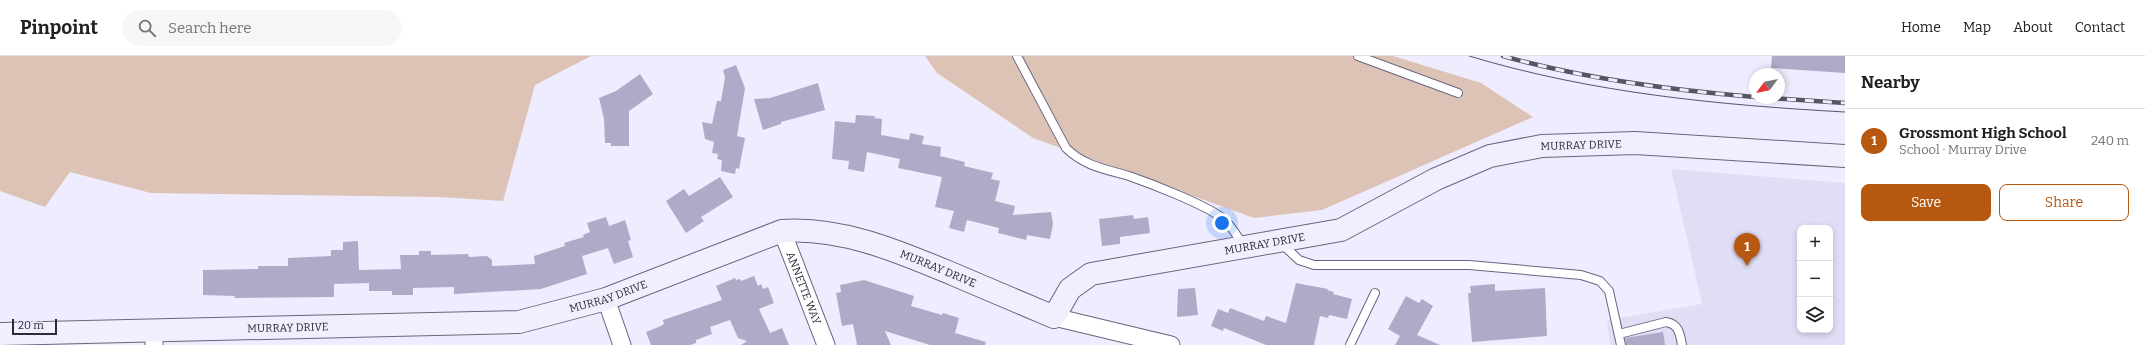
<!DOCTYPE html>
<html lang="en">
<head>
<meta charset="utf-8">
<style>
  body { margin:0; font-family:Bitter,serif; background:#f6f6f6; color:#202124 }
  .controls { position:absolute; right:12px; bottom:12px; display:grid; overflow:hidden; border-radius:8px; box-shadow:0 2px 6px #0003 }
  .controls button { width:36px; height:36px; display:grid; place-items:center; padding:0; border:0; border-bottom:1px solid #e0e0e0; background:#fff; color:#202124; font:20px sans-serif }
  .compass { position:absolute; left:1749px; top:12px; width:36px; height:36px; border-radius:50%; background:#fff; box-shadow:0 2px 6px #0003; rotate:238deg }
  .scale { position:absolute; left:12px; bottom:10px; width:45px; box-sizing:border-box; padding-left:4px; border:2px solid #2b2a36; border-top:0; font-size:11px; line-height:14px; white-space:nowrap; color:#2b2a36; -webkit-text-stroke:3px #eeecfe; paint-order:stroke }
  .you { position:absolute; left:1222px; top:167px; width:14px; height:14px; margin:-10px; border:3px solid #fff; border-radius:50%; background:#1a73e8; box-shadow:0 0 0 6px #1a73e833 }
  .badge { display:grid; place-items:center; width:26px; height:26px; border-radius:50%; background:#b75810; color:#fff; font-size:13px; font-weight:700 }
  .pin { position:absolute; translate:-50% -33px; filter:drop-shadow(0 1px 2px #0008) }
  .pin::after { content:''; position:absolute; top:21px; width:14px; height:12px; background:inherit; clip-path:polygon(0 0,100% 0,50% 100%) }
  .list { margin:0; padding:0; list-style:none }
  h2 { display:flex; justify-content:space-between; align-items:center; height:52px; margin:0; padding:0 16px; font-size:17px }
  h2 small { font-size:13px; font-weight:400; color:#757577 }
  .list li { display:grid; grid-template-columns:26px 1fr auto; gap:12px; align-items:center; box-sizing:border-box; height:64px; padding:0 16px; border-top:1px solid #e0e0e0 }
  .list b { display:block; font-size:15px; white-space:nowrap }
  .list p { margin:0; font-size:13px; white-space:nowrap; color:#757577 }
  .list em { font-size:13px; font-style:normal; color:#757577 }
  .actions { display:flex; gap:8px; padding:12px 16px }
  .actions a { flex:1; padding:9px 0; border:1px solid #b75810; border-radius:8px; text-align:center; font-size:14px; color:#b75810 }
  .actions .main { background:#b75810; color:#fff }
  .icon { flex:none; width:22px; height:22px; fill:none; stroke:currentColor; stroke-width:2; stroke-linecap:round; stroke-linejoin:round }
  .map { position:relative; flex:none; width:1845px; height:289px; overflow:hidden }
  header { display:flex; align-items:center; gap:24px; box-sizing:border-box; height:56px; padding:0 20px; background:#fff; border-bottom:1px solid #e0e0e0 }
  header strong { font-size:19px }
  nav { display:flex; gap:22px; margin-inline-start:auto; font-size:14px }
  .search { width:280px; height:36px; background:#f6f6f6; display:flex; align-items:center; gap:10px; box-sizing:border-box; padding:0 14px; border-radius:22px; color:#757577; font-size:15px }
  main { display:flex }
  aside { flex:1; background:#fff }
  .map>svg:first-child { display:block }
</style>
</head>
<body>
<header>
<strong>Pinpoint</strong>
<div class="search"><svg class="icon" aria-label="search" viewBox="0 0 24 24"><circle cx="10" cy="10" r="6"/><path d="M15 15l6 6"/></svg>Search here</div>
<nav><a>Home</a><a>Map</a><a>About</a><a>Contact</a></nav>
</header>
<main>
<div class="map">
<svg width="1845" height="289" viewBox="0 0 1845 289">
  <rect width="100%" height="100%" fill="#eeecfe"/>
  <path fill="#e0def5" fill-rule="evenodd" d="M1671,113l174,14v162h-235l-3,-25 95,-16zM1800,172h30v102h-30z"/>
  <g fill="#dcc3b5">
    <polygon points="0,0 591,0 535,29 503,145 440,141 151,137 70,116 45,151 0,135"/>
    <polygon points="925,0 1393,0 1481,27 1533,61 1322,154 1254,162 1033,82 937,17"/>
  </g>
  <g fill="#aeabc8">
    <polygon points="1772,0 1845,0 1845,17 1771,12"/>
    <polygon points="736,9 745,32 737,80 745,82 739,113 736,112 735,118 721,115 722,104 717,103 718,98 712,97 714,86 705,83 702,66 712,68 717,45 721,45 725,21 723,14"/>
    <polygon points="640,18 653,38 629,55 629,90 611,90 611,87 605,87 604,63 599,42 616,35"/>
    <polygon points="818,27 825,54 781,66 781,68 763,74 754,43 770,42"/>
    <polygon points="856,59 875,60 874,62 882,63 881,79 909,84 910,77 924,80 922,88 941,91 940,100 965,106 964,110 993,117 991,123 1000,125 995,145 1015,150 1013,159 1051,156 1053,168 1050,183 1027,179 1026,184 998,177 999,172 967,164 964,176 949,172 954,155 935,151 942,121 898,112 900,103 867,96 864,116 848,113 849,105 832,103 835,65 855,67"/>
    <polygon points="720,121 733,141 701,161 704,165 686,177 666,145 684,133 689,140"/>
    <polygon points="1133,159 1134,163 1148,161 1150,177 1120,181 1120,188 1102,190 1099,163"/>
    <polygon points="606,161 609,170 625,164 631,184 628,185 633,201 614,208 608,192 582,200 587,218 541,233 454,238 454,231 413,232 413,239 392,239 392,235 369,235 369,227 334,228 334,241 234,242 235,240 203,239 203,214 258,213 258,210 288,210 288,202 331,200 331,194 343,194 343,186 358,185 359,214 401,213 400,199 419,199 419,195 431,195 431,199 468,198 469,201 487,200 492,204 492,210 535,208 534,200 565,190 564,187 584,181 583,179 590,176 587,167"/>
    <polygon points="754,220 758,230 761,228 763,233 768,231 774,247 759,253 770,277 782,272 789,289 741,289 747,285 738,282 730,264 710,271 712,278 696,284 696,287 690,289 651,289 646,276 661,270 664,268 663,264 722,244 716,230 735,222 736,224 740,223 741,225"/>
    <polygon points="864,224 914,240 911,250 942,259 943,257 959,262 955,277 986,286 985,289 930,289 885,275 891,289 857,289 853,268 842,270 836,237 841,236 840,229"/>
    <polygon points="1296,227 1328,233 1327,234 1334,236 1333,238 1352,243 1347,263 1329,259 1328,262 1320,260 1314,289 1266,289 1224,272 1223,275 1211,270 1218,253 1228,257 1230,252 1264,265 1266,260 1286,267"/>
    <polygon points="1495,228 1495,235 1545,232 1547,280 1472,286 1468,237 1471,237 1470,230"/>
    <polygon points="1195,232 1198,259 1177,261 1178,233"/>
    <polygon points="1406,240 1419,247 1422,243 1433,250 1417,279 1440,289 1395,289 1400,280 1388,273"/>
    <polygon points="1663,276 1665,289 1626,289 1625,282"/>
  </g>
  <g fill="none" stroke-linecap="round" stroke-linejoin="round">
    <defs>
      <g id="lane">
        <path d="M1017,0l49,92c18,18 39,21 63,28 23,8 72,27 92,41 9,6 16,19 22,28"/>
        <polyline points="1358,0 1458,37"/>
        <polyline points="1282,188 1299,204 1314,209 1469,209 1581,219 1600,225 1609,235 1621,289"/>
        <path d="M1619,278l47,-12c13,2 14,12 16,23"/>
        <polyline points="1350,289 1375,237"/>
      </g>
      <g id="street">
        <path id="s1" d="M782,175l44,114"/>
        <polyline points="606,243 622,289"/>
        <polyline points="1054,261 1171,289"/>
        <polyline points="154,274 154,289"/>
      </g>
      <g id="secondary">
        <path id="s2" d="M0,278l519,-12 87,-23 176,-68c61,-4 118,21 173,44 33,14 66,28 99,42l16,-28 21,-15 250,-44 95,-51 54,-23 52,-10 93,-3 210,13"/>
      </g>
    </defs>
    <use href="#lane" stroke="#68657f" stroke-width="10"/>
    <use href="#street" stroke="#68657f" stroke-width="19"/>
    <use href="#secondary" stroke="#68657f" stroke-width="24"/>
    <use href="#lane" stroke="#fff" stroke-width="8"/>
    <use href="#street" stroke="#fff" stroke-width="17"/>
    <use href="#secondary" stroke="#f1effd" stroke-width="22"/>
    <path stroke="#565562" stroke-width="1" d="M1469,0c123,37 249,49 376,56"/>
    <defs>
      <g id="rail">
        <path d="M1503,0c82,23 167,34 252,41"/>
        <polyline points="1769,42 1845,47"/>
      </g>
    </defs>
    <use href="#rail" stroke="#565562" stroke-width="4.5"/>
    <use href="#rail" stroke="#eeecfe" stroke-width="3" stroke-dasharray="9" stroke-linecap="butt"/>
  </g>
  <g text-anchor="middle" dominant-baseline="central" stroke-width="3" stroke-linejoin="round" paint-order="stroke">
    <g font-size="11" fill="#2b2a36" stroke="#eeecfe">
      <text stroke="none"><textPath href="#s2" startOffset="1656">MURRAY DRIVE</textPath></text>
      <text stroke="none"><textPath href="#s2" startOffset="1320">MURRAY DRIVE</textPath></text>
      <text stroke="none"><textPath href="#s2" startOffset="960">MURRAY DRIVE</textPath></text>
      <text stroke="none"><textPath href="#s1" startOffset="61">ANNETTE WAY</textPath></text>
      <text stroke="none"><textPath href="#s2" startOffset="612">MURRAY DRIVE</textPath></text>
      <text stroke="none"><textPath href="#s2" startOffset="288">MURRAY DRIVE</textPath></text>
    </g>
  </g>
</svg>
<div class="controls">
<button>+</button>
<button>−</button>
<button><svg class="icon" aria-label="layers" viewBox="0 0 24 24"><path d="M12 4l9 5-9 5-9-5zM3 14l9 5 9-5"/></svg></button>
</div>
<svg class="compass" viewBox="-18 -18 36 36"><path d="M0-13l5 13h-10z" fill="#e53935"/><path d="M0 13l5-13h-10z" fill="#757577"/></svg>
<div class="scale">20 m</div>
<div class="you"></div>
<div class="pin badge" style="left:1747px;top:210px">1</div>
</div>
<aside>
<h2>Nearby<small></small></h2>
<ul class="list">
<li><span class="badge">1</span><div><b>Grossmont High School</b><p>School · Murray Drive</p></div><em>240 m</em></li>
</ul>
<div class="actions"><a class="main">Save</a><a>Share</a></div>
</aside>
</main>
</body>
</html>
